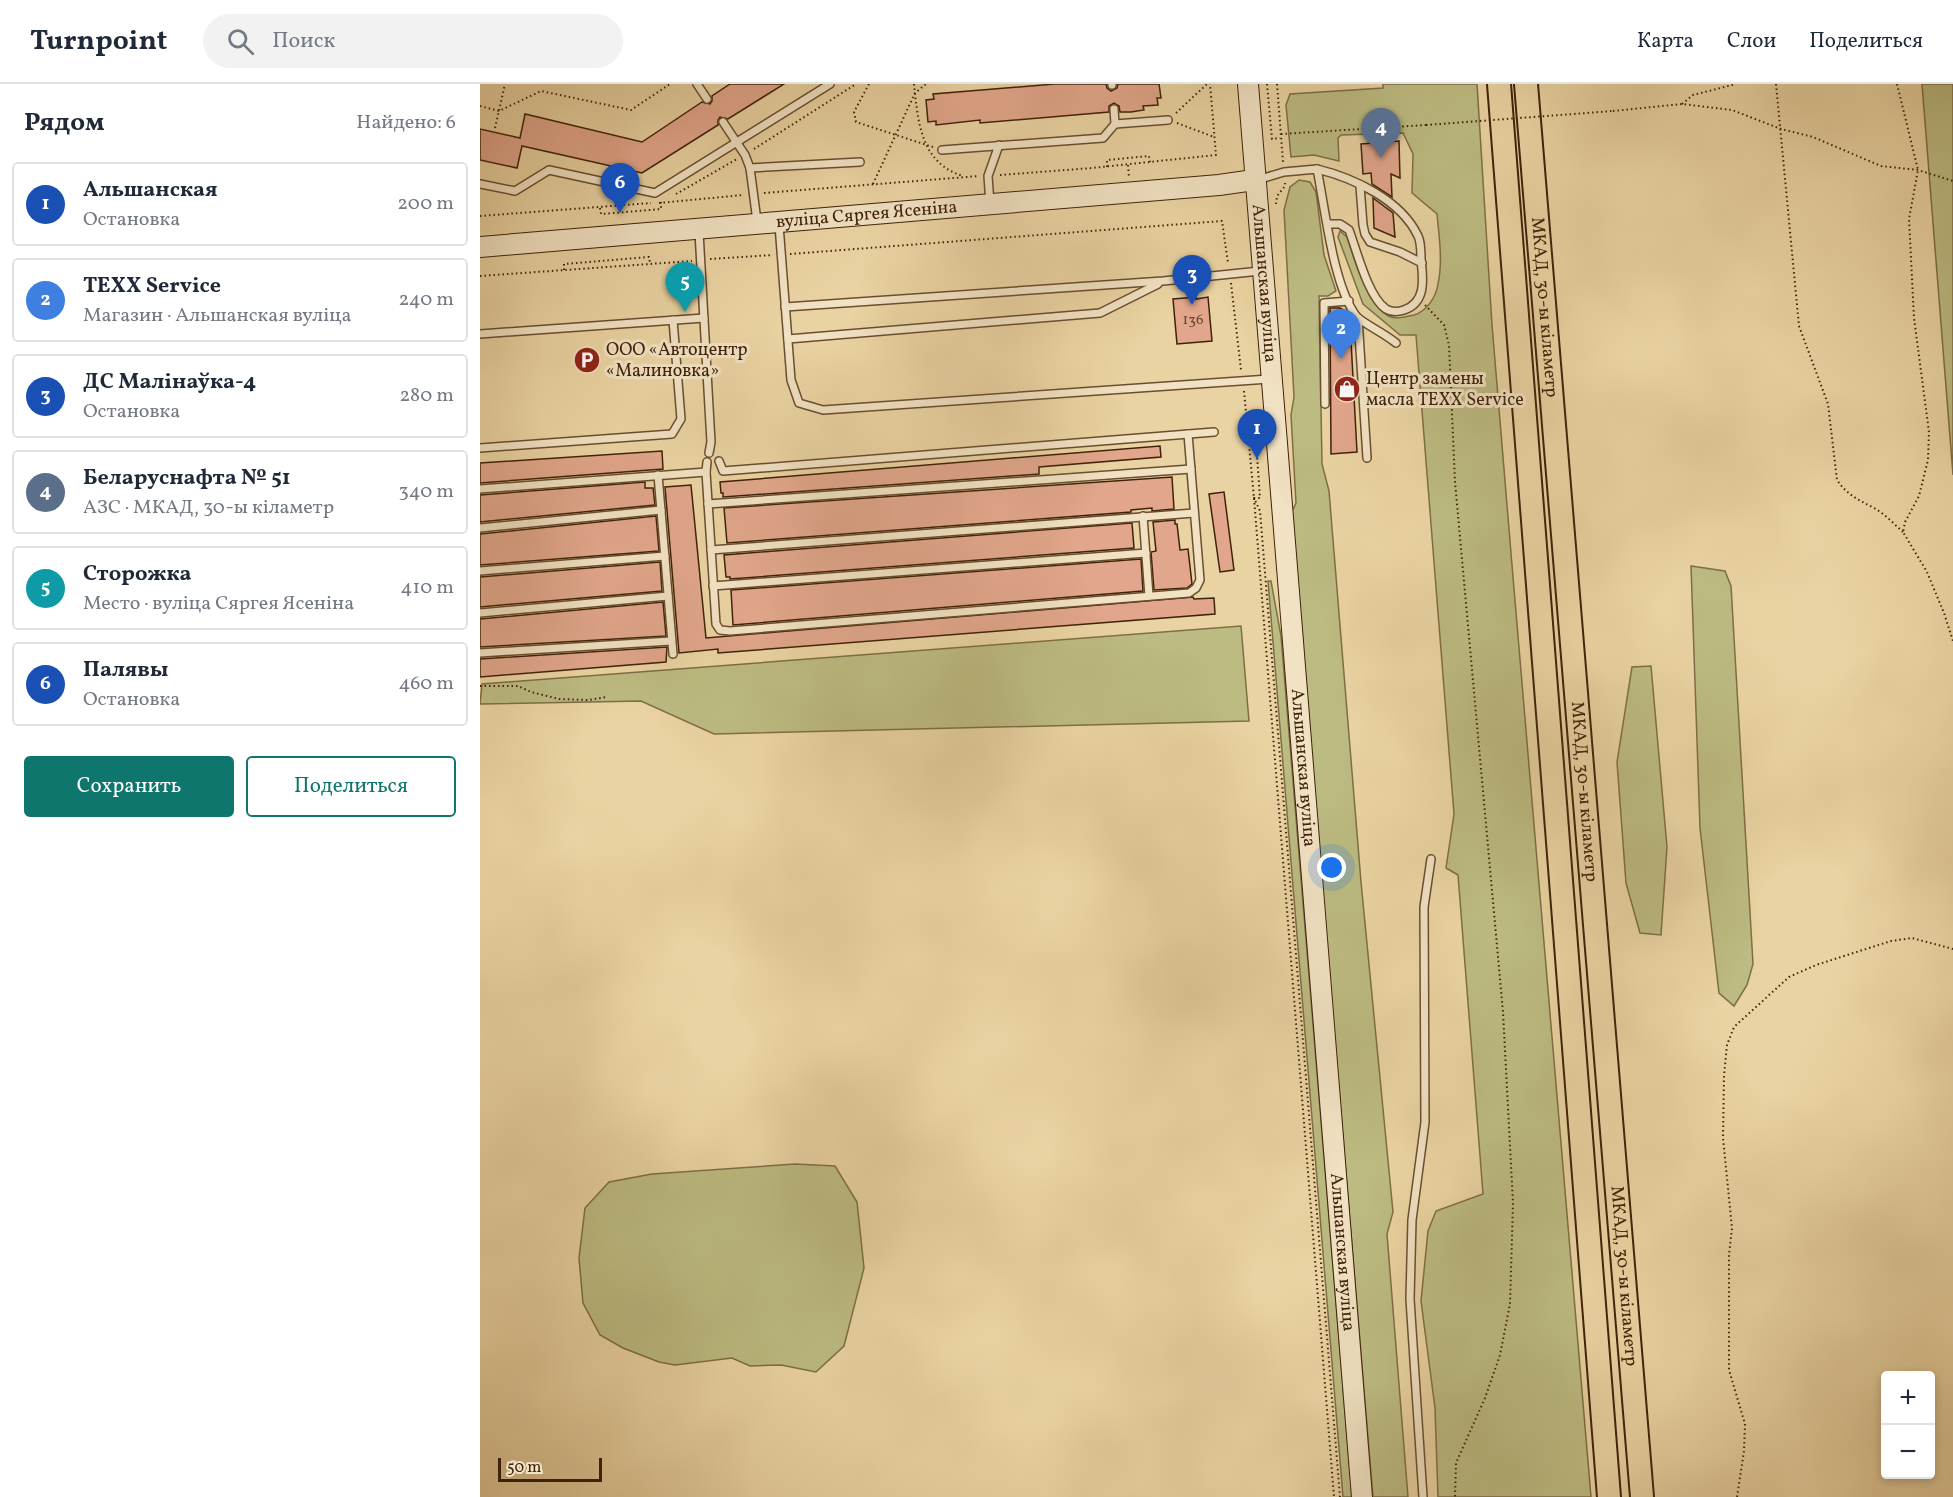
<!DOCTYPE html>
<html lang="ru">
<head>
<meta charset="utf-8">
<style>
  body { margin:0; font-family:Vollkorn,serif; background:#f2f2f3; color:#1f2937 }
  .controls { position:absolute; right:18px; bottom:18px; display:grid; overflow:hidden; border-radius:6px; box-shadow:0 3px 9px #0003 }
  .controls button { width:54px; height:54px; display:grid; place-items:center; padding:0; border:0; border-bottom:2px solid #e0e1e3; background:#fff; color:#1f2937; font:30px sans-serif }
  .scale { position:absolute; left:18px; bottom:15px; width:104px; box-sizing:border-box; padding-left:6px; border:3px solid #3f220a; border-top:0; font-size:16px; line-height:21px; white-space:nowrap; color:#3f220a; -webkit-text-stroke:4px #f1e2c3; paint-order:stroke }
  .you { position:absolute; left:852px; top:784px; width:21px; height:21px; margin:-15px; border:4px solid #fff; border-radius:50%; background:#1a73e8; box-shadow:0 0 0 9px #1a73e833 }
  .badge { display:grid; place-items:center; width:39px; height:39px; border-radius:50%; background:#0f766e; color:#fff; font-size:20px; font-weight:700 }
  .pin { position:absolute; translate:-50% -50px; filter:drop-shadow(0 2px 3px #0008) }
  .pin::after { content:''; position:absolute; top:32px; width:21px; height:18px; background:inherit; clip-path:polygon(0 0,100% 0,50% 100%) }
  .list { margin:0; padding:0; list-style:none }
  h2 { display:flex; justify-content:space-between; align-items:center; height:78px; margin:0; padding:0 24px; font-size:26px }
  h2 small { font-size:20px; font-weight:400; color:#747a83 }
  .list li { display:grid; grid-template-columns:39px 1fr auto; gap:18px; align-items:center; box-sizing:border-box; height:84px; margin:0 12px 12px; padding:0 12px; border:2px solid #e0e1e3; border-radius:6px }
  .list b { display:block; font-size:22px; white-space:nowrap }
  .list p { margin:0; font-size:20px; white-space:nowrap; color:#747a83 }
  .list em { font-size:20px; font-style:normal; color:#747a83 }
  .actions { display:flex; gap:12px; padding:18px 24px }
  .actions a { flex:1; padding:14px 0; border:2px solid #0f766e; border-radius:6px; text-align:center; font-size:21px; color:#0f766e }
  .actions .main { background:#0f766e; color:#fff }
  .icon { flex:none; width:33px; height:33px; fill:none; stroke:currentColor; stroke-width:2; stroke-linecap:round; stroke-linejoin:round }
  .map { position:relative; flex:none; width:1473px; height:1413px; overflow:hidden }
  header { display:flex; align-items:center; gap:36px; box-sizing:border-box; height:84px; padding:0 30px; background:#fff; border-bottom:2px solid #e0e1e3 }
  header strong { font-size:28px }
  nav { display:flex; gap:33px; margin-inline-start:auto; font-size:21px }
  .search { width:420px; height:54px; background:#f2f2f3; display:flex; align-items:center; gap:15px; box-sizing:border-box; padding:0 21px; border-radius:33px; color:#747a83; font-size:22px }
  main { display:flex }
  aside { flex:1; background:#fff }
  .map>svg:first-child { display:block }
</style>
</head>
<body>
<header>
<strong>Turnpoint</strong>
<div class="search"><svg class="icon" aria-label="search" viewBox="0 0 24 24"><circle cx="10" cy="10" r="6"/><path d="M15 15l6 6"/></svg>Поиск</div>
<nav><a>Карта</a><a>Слои</a><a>Поделиться</a></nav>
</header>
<main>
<aside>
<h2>Рядом<small>Найдено: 6</small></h2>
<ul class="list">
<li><span class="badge" style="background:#1a4fb4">1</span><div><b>Альшанская</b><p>Остановка</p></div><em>200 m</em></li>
<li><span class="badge" style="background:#3f7fe0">2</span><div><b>TEXX Service</b><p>Магазин · Альшанская вуліца</p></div><em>240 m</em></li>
<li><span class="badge" style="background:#1a4fb4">3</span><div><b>ДС Малінаўка-4</b><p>Остановка</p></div><em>280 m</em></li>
<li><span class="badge" style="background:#5c6f8a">4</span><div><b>Беларуснафта № 51</b><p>АЗС · МКАД, 30-ы кіламетр</p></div><em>340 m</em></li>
<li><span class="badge" style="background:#0f9aa8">5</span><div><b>Сторожка</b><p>Место · вуліца Сяргея Ясеніна</p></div><em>410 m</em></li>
<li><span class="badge" style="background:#1a4fb4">6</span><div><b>Палявы</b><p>Остановка</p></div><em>460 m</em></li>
</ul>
<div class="actions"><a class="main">Сохранить</a><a>Поделиться</a></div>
</aside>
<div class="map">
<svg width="1473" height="1413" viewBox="0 0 1473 1413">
  <rect width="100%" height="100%" fill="#ead3a2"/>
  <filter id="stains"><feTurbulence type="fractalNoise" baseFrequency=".00333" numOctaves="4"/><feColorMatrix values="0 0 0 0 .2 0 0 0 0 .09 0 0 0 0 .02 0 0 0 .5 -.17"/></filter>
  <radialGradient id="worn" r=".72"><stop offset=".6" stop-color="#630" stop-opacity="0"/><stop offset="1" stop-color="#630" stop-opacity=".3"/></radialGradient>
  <g fill="#bcbb81" stroke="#7e6e46" stroke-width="1.5">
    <path d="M903,0h94l15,241 21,252 78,920h-153l-3,-89 -14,-107 7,-70 8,-20 47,-17 -25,-319 -12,-7 8,-54 -38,-479h-16l-37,-31 -25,-67 2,-6 7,6c7,21 19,65 40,78 8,5 18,2 27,0 13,-4 22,-18 24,-31 5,-23 1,-48 -1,-70l-25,-21 1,-39 -10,-21 -62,2 -3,3 1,23 -25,-6 -23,2 -5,-52 4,-11 93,-6z"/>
    <polygon points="1442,0 1473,0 1473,391"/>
    <polygon points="819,96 830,98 836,108 844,171 856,207 848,212 839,212 842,380 849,407 881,798 913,1128 907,1150 928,1413 893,1413 811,430 816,419 811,331 814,313 804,126 810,103"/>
    <polygon points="1211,482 1245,487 1251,502 1273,880 1267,901 1254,922 1239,909 1220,744"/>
    <polygon points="788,497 791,497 801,552 872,1413 863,1413"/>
    <polygon points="761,542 769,637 234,650 161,617 0,620 2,600"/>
    <polygon points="1171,582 1187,763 1181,851 1160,849 1146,799 1137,678 1152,583"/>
    <polygon points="315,1080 355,1082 377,1118 384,1184 364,1262 336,1288 301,1281 270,1282 252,1274 195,1281 179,1278 143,1264 120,1251 103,1219 99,1174 105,1124 129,1098 172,1090"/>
  </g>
  <g fill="#e1a68b" stroke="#3f220a" stroke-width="1.5">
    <polygon points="250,0 304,0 248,35 240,33 238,36 238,41 162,89 42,62 37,84 0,76 0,45 40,54 45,30 162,58 222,18 230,20 232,17 232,12"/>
    <polygon points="575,0 626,0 627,4 631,7 637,4 638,0 679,0 681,14 677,14 678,21 663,22 664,26 651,28 640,28 639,22 634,19 629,22 629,28 500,39 500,36 456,41 456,37 448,38 446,16 454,15 453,10"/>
    <polygon points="919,57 920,94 911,90 912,113 892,100 891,89 883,90 881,60"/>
    <polygon points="893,114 913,129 915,153 894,144"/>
    <polygon points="716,213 716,215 728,213 732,257 697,260 693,215"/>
    <polygon points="850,224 860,224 867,228 870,238 877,368 851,370"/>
    <polygon points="680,362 681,373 559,383 559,390 243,413 243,409 241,409 240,398"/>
    <polygon points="182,367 183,385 0,399 0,379"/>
    <polygon points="692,393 694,425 672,427 672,424 651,426 651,428 247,459 244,424"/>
    <polygon points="165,398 165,404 173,404 175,421 0,438 0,411"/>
    <polygon points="211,401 226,554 713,513 714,515 734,514 735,530 238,569 238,565 199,569 185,403"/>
    <polygon points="744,408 754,486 740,488 729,410"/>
    <polygon points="176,432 179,467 0,481 0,450"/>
    <polygon points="695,436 695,440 697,440 700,466 708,465 712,500 707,504 674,506 671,468 676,467 673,438"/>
    <polygon points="652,439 654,464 250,495 250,493 246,493 244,471"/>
    <polygon points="661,475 663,507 253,541 251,506"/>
    <polygon points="180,478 182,507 0,523 0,493"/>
    <polygon points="183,518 186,552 0,563 0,535"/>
    <polygon points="187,563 186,578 0,593 0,575"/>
  </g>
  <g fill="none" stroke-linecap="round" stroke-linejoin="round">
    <defs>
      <g id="service">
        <polyline points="217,0 227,15"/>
        <polyline points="632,0 632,1"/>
        <polyline points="243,38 265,71 270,84 277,137"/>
        <polyline points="635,40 688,36"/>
        <polyline points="462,66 623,54 635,40 634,25"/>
        <polyline points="270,84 380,78"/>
        <path d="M837,85c37,9 84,31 101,67 3,6 3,15 3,23 2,19 6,43 -17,51 -6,2 -13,2 -18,-1 -18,-12 -29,-58 -37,-79l-9,-6h-12"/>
        <path d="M777,96l27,-8 33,-3c8,38 16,118 40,148 6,6 30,18 39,26"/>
        <polyline points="0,100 35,107 69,86 175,109 350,0"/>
        <polyline points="880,102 883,141 885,150 890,158 920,168 942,179"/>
        <polyline points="510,120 508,92 519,61"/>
        <polyline points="299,141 311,296 319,319 343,326 789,295"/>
        <polyline points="219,148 231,358 229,369"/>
        <polyline points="305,223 683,197 780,187"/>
        <polyline points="878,234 887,374"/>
        <polyline points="0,250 224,234"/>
        <polyline points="308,255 620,229 678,200"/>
        <polyline points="845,320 844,219 869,217"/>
        <polyline points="0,364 192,350 201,335 193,236"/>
        <polyline points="239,377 243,387 734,348"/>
        <polyline points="226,388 236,540 240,546 250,547 709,509 716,504 720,496 708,350"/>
        <polyline points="178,391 193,570"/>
        <polyline points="0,405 226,388 227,378"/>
        <polyline points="228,420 711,385"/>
        <polyline points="663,432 669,512"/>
        <polyline points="0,444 181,426"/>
        <polyline points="231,466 714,429"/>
        <polyline points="0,487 185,472"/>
        <polyline points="233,502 666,469"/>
        <polyline points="0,529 188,512"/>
        <polyline points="0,569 191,557"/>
        <polyline points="943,1413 930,1215 932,1136 945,1038 944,823 951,775"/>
      </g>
      <g id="secondary">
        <path id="s1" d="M768,0l114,1413"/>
        <path id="s2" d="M0,163l739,-62 35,-5"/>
      </g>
      <g id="trunk">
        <polyline points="1019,0 1129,1413"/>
        <path id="s3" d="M1046,0l116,1413"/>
      </g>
    </defs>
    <use href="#service" stroke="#6a4e30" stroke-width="10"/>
    <use href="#secondary" stroke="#3f220a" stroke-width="22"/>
    <use href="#trunk" stroke="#3f220a" stroke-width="26"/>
    <g stroke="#3f220a" stroke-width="2" stroke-dasharray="1.5 3" stroke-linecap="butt">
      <polyline points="389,0 374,28 376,38 453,63"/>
      <path d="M434,0c4,39 7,79 49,92"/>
      <polyline points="787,0 792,55 800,54"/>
      <polyline points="797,0 803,78"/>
      <path d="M1296,0l23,242 29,78 9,76c10,15 22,20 37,28 11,6 20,16 29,24"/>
      <polyline points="1417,0 1438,86 1429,135 1434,234 1449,348 1448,376 1439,412 1425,438 1423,448 1447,488 1464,529 1473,557"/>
      <polyline points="1202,20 1213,11 1256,0"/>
      <polyline points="0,22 19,27 61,7 151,26 190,0"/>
      <polyline points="1133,27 1202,20 1252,26 1301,45 1333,53 1401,82 1438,86 1473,97"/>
      <polyline points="696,29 727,0"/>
      <polyline points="697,39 734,53"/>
      <polyline points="15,44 25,0"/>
      <polyline points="801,50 946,41"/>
      <polyline points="274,65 376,0"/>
      <polyline points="648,81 649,93"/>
      <polyline points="627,83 627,76 669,72 670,78"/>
      <polyline points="520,91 612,84 736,71 730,0"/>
      <polyline points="393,100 435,9 446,0"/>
      <polyline points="284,109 499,92"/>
      <polyline points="196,110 257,75"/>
      <polyline points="179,119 263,111"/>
      <polyline points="796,120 797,112 805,102 805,99"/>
      <polyline points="120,124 121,130 181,125 181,118"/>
      <polyline points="0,132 171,119"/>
      <polyline points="310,170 742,137 748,179"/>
      <polyline points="230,175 293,171"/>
      <polyline points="84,186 84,180 169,173 170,179"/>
      <polyline points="0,192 212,177"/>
      <polyline points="751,199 761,286"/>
      <polyline points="945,221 964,241 969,261 975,398 1023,928 1033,1119 1030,1220 1020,1271 1005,1314 976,1379 975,1413"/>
      <polyline points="764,307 774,414 854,1413"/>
      <polyline points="774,329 780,414 774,414 780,427 860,1413"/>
      <polyline points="0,602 38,602 51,608 79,615 109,616 127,613"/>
      <polyline points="1257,1413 1264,1367 1265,1340 1249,1286 1249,1171 1252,1144 1243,1054 1244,992 1247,961 1254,943 1309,893 1336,881 1411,857 1432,854 1473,865"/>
    </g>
    <use href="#service" stroke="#f1e2c3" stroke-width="7"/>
    <use href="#secondary" stroke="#f1e2c3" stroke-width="20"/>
    <use href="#trunk" stroke="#ead3a2" stroke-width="22"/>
    <polyline stroke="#3f220a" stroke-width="2" stroke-dasharray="1.5 3" stroke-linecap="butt" points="946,41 1133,27"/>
  </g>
  <defs>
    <symbol id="parking-disc" viewBox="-11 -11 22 22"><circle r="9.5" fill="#8f2418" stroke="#f1e2c3"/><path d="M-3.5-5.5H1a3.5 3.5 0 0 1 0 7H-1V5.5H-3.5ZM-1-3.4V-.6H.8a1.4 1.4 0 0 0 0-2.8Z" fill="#fff"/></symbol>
    <symbol id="shop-disc" viewBox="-11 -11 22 22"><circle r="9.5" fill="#8f2418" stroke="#f1e2c3"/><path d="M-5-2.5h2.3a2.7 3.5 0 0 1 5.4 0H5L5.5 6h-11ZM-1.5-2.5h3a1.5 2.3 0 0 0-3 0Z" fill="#fff"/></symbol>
  </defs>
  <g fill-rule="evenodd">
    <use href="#parking-disc" x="92" y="261" width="30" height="30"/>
    <use href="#shop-disc" x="852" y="290" width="30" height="30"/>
  </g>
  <g text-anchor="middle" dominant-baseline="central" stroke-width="6" stroke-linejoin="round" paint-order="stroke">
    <g font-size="15" fill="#68432a">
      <text x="713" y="236">136</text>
    </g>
    <g font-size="18" fill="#3f220a" stroke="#f1e2c3">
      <text stroke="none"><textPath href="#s2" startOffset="388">вуліца Сяргея Ясеніна</textPath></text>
      <text stroke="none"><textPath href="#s1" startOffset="200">Альшанская вуліца</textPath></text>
      <text stroke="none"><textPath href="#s3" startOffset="224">МКАД, 30-ы кіламетр</textPath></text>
      <text stroke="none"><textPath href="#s1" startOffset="686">Альшанская вуліца</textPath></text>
      <text stroke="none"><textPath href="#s3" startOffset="710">МКАД, 30-ы кіламетр</textPath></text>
      <text stroke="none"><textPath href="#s1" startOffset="1172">Альшанская вуліца</textPath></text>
      <text stroke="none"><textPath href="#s3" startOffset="1196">МКАД, 30-ы кіламетр</textPath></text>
    </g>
    <g font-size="18" fill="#3f220a" stroke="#f1e2c3" text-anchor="start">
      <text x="126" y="266">ООО «Автоцентр<tspan x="126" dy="21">«Малиновка»</tspan></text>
      <text x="886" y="295">Центр замены<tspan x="886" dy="21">масла TEXX Service</tspan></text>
    </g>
  </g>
  <rect width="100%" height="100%" filter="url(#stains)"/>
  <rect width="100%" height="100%" fill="url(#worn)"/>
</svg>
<div class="controls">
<button>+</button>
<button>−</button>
</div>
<div class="scale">50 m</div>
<div class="you"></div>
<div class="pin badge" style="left:777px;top:375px;background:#1a4fb4">1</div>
<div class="pin badge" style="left:861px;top:275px;background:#3f7fe0">2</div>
<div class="pin badge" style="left:712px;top:221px;background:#1a4fb4">3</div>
<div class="pin badge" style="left:901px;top:74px;background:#5c6f8a">4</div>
<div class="pin badge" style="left:205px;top:228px;background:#0f9aa8">5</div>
<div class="pin badge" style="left:140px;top:129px;background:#1a4fb4">6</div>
</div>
</main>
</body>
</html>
